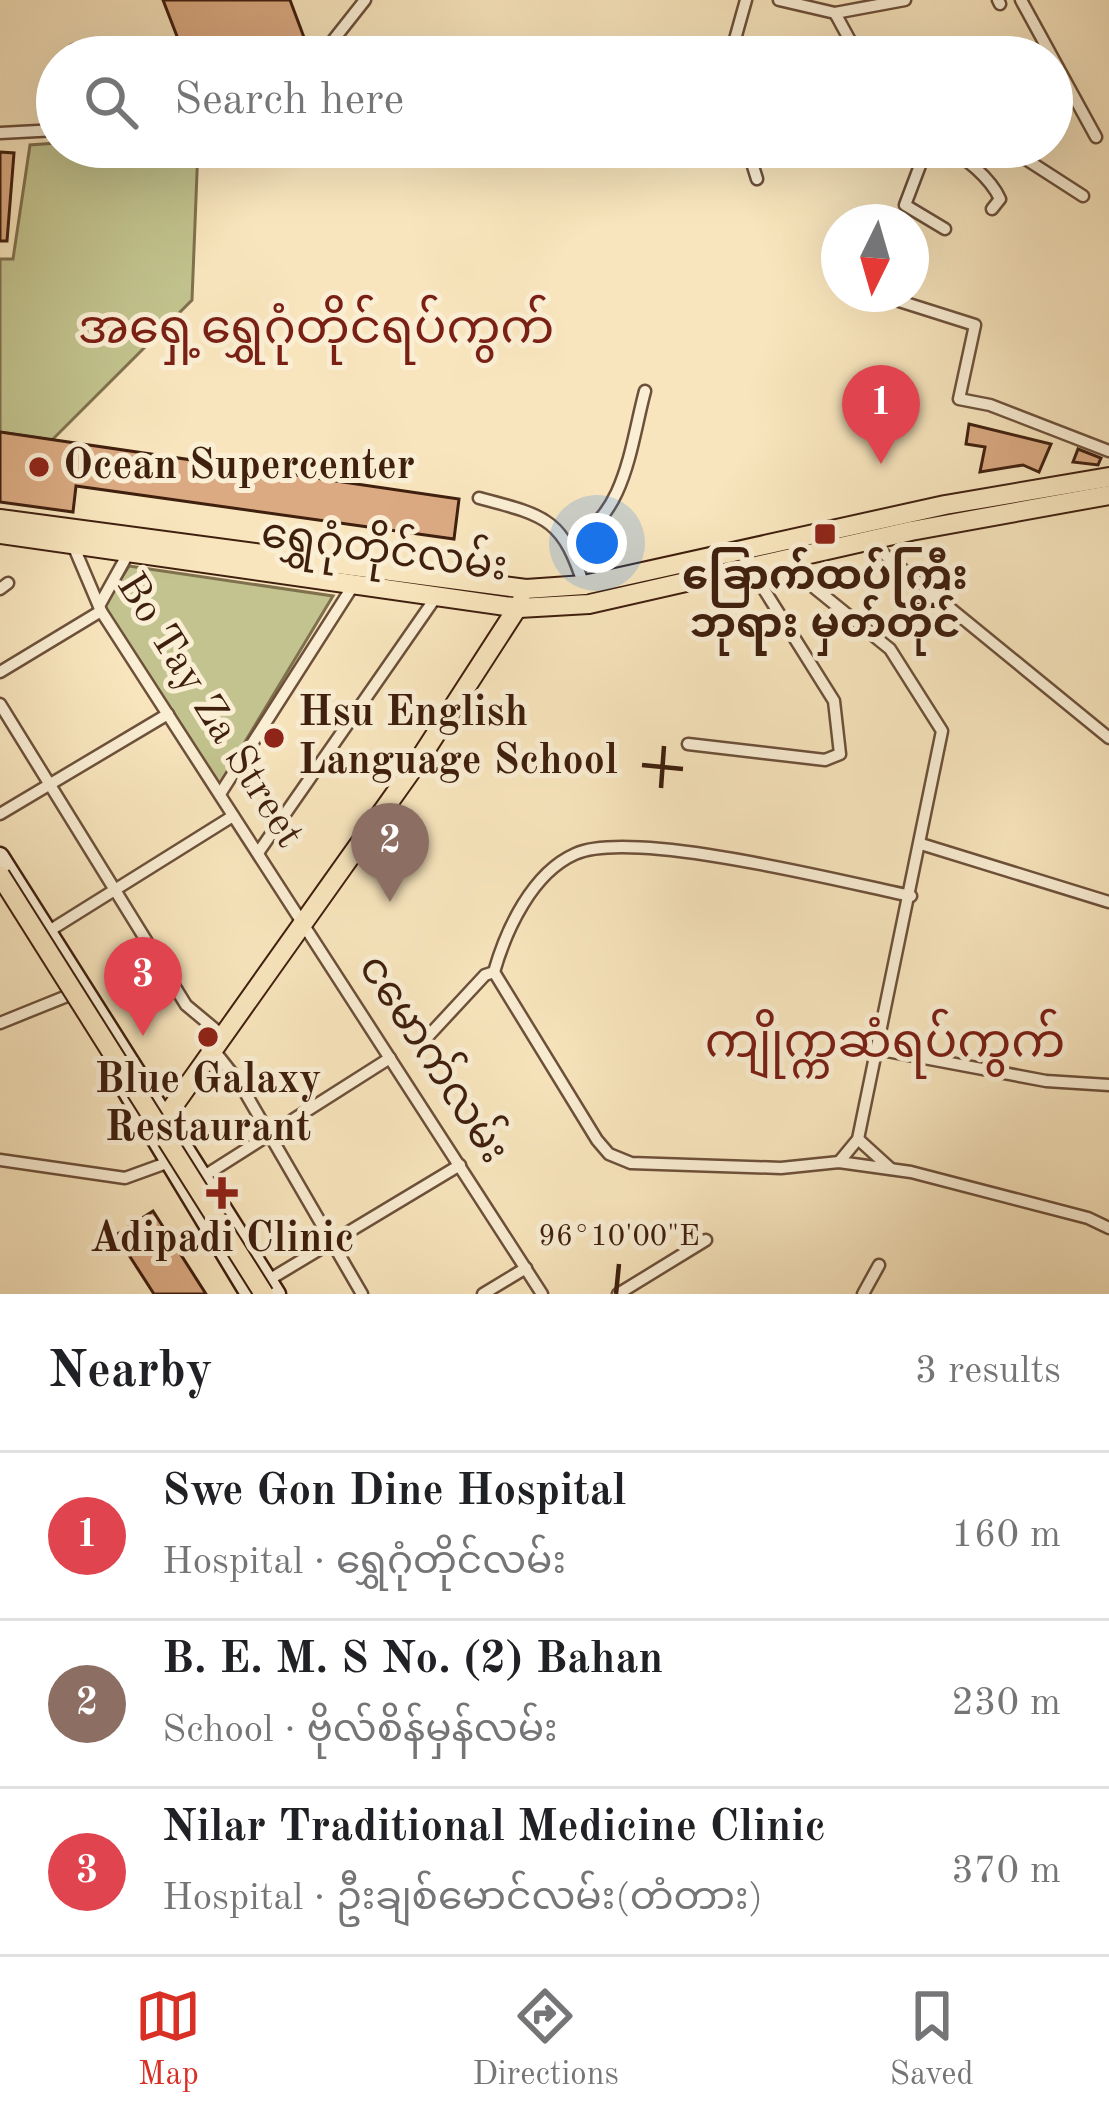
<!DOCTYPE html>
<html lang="en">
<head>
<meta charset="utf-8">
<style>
  body { margin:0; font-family:"Old Standard TT","Noto Sans Myanmar",serif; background:#f6f6f6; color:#202124 }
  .compass { position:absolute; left:821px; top:204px; width:108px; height:108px; border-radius:50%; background:#fff; box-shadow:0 12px 48px #0002; rotate:185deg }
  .you { position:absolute; left:597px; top:543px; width:42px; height:42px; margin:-30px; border:9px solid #fff; border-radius:50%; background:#1a73e8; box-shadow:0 0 0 18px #1a73e833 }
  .badge { display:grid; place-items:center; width:78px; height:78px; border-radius:50%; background:#d93025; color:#fff; font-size:39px; font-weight:700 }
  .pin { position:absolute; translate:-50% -99px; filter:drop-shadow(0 3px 6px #0008) }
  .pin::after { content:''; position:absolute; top:63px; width:42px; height:36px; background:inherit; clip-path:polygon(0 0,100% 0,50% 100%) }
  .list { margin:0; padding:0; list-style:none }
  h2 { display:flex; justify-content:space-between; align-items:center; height:156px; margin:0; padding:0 48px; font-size:51px }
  h2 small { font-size:39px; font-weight:400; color:#757577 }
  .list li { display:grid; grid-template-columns:78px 1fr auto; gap:36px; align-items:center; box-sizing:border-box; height:168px; padding:0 48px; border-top:3px solid #e0e0e0 }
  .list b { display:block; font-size:45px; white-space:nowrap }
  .list p { margin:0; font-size:39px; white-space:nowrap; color:#757577 }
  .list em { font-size:39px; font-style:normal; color:#757577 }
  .icon { flex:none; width:66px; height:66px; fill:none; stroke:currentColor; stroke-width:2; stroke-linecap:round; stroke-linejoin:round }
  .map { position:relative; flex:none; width:1109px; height:1294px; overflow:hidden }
  .search { position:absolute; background:#fff; box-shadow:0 12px 48px #0002; left:36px; right:36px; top:36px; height:132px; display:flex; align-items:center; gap:30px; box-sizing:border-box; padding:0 42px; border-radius:66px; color:#757577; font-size:45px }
  .sheet { height:660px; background:#fff }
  nav { display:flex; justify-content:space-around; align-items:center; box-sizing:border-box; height:168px; border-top:3px solid #e0e0e0; background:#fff; font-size:33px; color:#757577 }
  nav a { display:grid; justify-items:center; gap:6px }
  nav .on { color:#d93025 }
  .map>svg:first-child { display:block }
</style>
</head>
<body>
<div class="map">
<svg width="1109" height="1294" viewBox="0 0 1109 1294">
  <rect width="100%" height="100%" fill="#f8e5bd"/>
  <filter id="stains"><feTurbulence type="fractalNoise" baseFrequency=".00167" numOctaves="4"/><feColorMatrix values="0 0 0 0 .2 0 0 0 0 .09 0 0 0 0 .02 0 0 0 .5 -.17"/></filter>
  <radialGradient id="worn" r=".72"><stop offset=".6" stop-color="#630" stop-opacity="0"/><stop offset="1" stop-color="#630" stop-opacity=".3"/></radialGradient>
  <g fill="#c2c38e" stroke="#80714e" stroke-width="3">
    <polygon points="57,143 198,147 192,300 52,440 0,432 0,259 13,259 30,145"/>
    <polygon points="129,566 333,596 219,785 103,607"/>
  </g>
  <g fill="#dbaa82" stroke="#3f1f0e" stroke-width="3">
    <polygon points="163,0 290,0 305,40 258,57 185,57"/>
    <polygon points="0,152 14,153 7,241 0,241"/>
    <polygon points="969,424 1051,444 1039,472 1023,465 980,472 985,447 966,444"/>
    <polygon points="0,432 459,499 454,539 76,486 73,512 0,502"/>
    <polygon points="1078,449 1101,458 1098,465 1073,462"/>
    <polygon points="153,1211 206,1294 154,1294 116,1235"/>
  </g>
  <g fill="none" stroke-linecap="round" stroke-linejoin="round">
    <defs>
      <g id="minor">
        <polyline points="779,0 835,13 905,0"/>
        <polyline points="998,0 1000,4"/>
        <polyline points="1021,0 1096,137"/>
        <polyline points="835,13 859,57"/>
        <polyline points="74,50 75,57"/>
        <polyline points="320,57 365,0"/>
        <polyline points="730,57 746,0"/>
        <polyline points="0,133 57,130"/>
        <polyline points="747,147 757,179"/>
        <polyline points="927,147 905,205 945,229"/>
        <path d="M943,147c21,8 48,32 57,52l-8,10"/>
        <polyline points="993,147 1021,156 1083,196"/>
        <polyline points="877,294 975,325 959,399 990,405 1109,451"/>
        <path d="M479,498c69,18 84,21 106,91"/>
        <polyline points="868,541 1109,738"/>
        <path d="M569,543c57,-27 61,-96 76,-152"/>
        <polyline points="73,545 101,611 542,1294"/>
        <polyline points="780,560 890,649 942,731 858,1139 839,1162"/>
        <polyline points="0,589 8,583"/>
        <polyline points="99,606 129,552"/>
        <polyline points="0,672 101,611"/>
        <polyline points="0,704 186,1005 222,1035"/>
        <polyline points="688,744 825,760 840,754 834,701 748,564"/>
        <polyline points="220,794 356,581"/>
        <polyline points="0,814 168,714"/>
        <polyline points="921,844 1109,902"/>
        <polyline points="258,853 436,597"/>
        <polyline points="49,931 233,816"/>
        <polyline points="494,972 597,1140 609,1154 631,1163 781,1168 839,1162 911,1172 1088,1218 1109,1228"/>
        <polyline points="0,1023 67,996"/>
        <path d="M420,1045l65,-70 9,-3c12,-42 38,-99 81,-118 57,-26 268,28 336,42"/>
        <polyline points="213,1049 239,1082 362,1294"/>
        <polyline points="876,1049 1046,1081 1109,1085"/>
        <polyline points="858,1139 891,1169"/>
        <polyline points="0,1160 125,1178 172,1161"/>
        <polyline points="201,1178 390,1058"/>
        <polyline points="267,1281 460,1165"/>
        <polyline points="483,1294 526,1268"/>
        <polyline points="618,1294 706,1240"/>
        <polyline points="863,1294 879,1265"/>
      </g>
      <g id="secondary">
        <polyline points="0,856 277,1294"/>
        <polyline points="122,1084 249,1294"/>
      </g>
      <g id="primary">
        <polyline points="0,519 526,589 584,585 945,505 1109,477"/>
        <polyline points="0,534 519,608 589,604 911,531 1109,495"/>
        <polyline points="152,1136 419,760 521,602"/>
      </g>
    </defs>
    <use href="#minor" stroke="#6d503a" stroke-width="15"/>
    <use href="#secondary" stroke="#3f1f0e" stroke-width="21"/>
    <use href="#primary" stroke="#3f1f0e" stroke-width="22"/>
    <use href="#minor" stroke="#faeed4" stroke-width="10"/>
    <use href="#secondary" stroke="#faeed4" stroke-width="16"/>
    <use href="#primary" stroke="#f8e5bd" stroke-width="18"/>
    <defs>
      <polyline id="primary-bridge" points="0,875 264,1294"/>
    </defs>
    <use href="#primary-bridge" stroke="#3f1f0e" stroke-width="22" stroke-linecap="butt"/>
    <use href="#primary-bridge" stroke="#f8e5bd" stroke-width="18"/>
  </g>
  <path fill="none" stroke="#3f1f0e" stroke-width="4.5" d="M642,765l41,4M661,788l3,-42M616,1294l3,-30"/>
  <g fill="#8f2418" stroke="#faeed4" stroke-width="4.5">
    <circle cx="39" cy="467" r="12"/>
    <rect x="813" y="522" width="24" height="24" rx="6"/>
    <circle cx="274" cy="738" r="12"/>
    <circle cx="208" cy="1037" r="12"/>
    <path d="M216 1175h12v12h12v12h-12v12h-12v-12h-12v-12h12z"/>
  </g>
  <g text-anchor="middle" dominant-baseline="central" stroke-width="10" stroke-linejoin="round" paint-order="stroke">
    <g font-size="42" font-weight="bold" fill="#3f1f0e" stroke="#faeed4">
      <text x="63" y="467" text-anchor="start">Ocean Supercenter</text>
      <text x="825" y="578">ခြောက်ထပ်ကြီး<tspan x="825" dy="48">ဘုရား မှတ်တိုင်</tspan></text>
      <text x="298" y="714" text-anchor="start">Hsu English<tspan x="298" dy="48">Language School</tspan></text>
      <text x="208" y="1081">Blue Galaxy<tspan x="208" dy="48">Restaurant</tspan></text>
      <text x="222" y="1240">Adipadi Clinic</text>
    </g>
    <g font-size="42" fill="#3f1f0e" stroke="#faeed4">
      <text transform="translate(384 552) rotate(8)">ရွှေဂုံတိုင်လမ်း</text>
      <text transform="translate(209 711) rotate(58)">Bo Tay Za Street</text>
      <text transform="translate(432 1060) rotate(57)">ငမောက်လမ်း</text>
    </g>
    <g font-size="48" fill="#7a1f14" stroke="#faeed4">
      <text x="316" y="330">အရှေ့ရွှေဂုံတိုင်ရပ်ကွက်</text>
      <text x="885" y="1044">ကျိုက္ကဆံရပ်ကွက်</text>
    </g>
  </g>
  <g font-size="30" text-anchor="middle" fill="#3f1f0e" stroke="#faeed4" stroke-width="10" stroke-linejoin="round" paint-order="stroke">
    <text x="619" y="1245">96°10'00"E</text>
  </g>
  <rect width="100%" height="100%" filter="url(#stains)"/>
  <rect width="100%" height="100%" fill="url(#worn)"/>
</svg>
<svg class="compass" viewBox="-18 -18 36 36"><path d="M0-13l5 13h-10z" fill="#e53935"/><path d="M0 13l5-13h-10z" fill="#757577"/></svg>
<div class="you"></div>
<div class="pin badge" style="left:881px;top:464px;background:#e0444e">1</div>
<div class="pin badge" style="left:390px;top:902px;background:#8d6e63">2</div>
<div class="pin badge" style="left:143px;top:1036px;background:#e0444e">3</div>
<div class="search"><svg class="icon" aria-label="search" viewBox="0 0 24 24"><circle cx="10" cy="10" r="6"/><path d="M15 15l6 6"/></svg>Search here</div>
</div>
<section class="sheet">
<h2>Nearby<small>3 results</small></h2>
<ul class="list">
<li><span class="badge" style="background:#e0444e">1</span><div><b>Swe Gon Dine Hospital</b><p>Hospital · ရွှေဂုံတိုင်လမ်း</p></div><em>160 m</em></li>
<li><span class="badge" style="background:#8d6e63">2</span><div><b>B. E. M. S No. (2) Bahan</b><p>School · ဗိုလ်စိန်မှန်လမ်း</p></div><em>230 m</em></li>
<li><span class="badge" style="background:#e0444e">3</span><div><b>Nilar Traditional Medicine Clinic</b><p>Hospital · ဦးချစ်မောင်လမ်း(တံတား)</p></div><em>370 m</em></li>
</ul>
</section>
<nav>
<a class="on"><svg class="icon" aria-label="map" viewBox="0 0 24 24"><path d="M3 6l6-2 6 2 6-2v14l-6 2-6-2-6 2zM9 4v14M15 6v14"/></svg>Map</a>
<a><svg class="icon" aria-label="directions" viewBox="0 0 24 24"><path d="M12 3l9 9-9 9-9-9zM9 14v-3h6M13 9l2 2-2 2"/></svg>Directions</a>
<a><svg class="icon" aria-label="saved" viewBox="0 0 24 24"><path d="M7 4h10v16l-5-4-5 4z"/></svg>Saved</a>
</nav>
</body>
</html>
